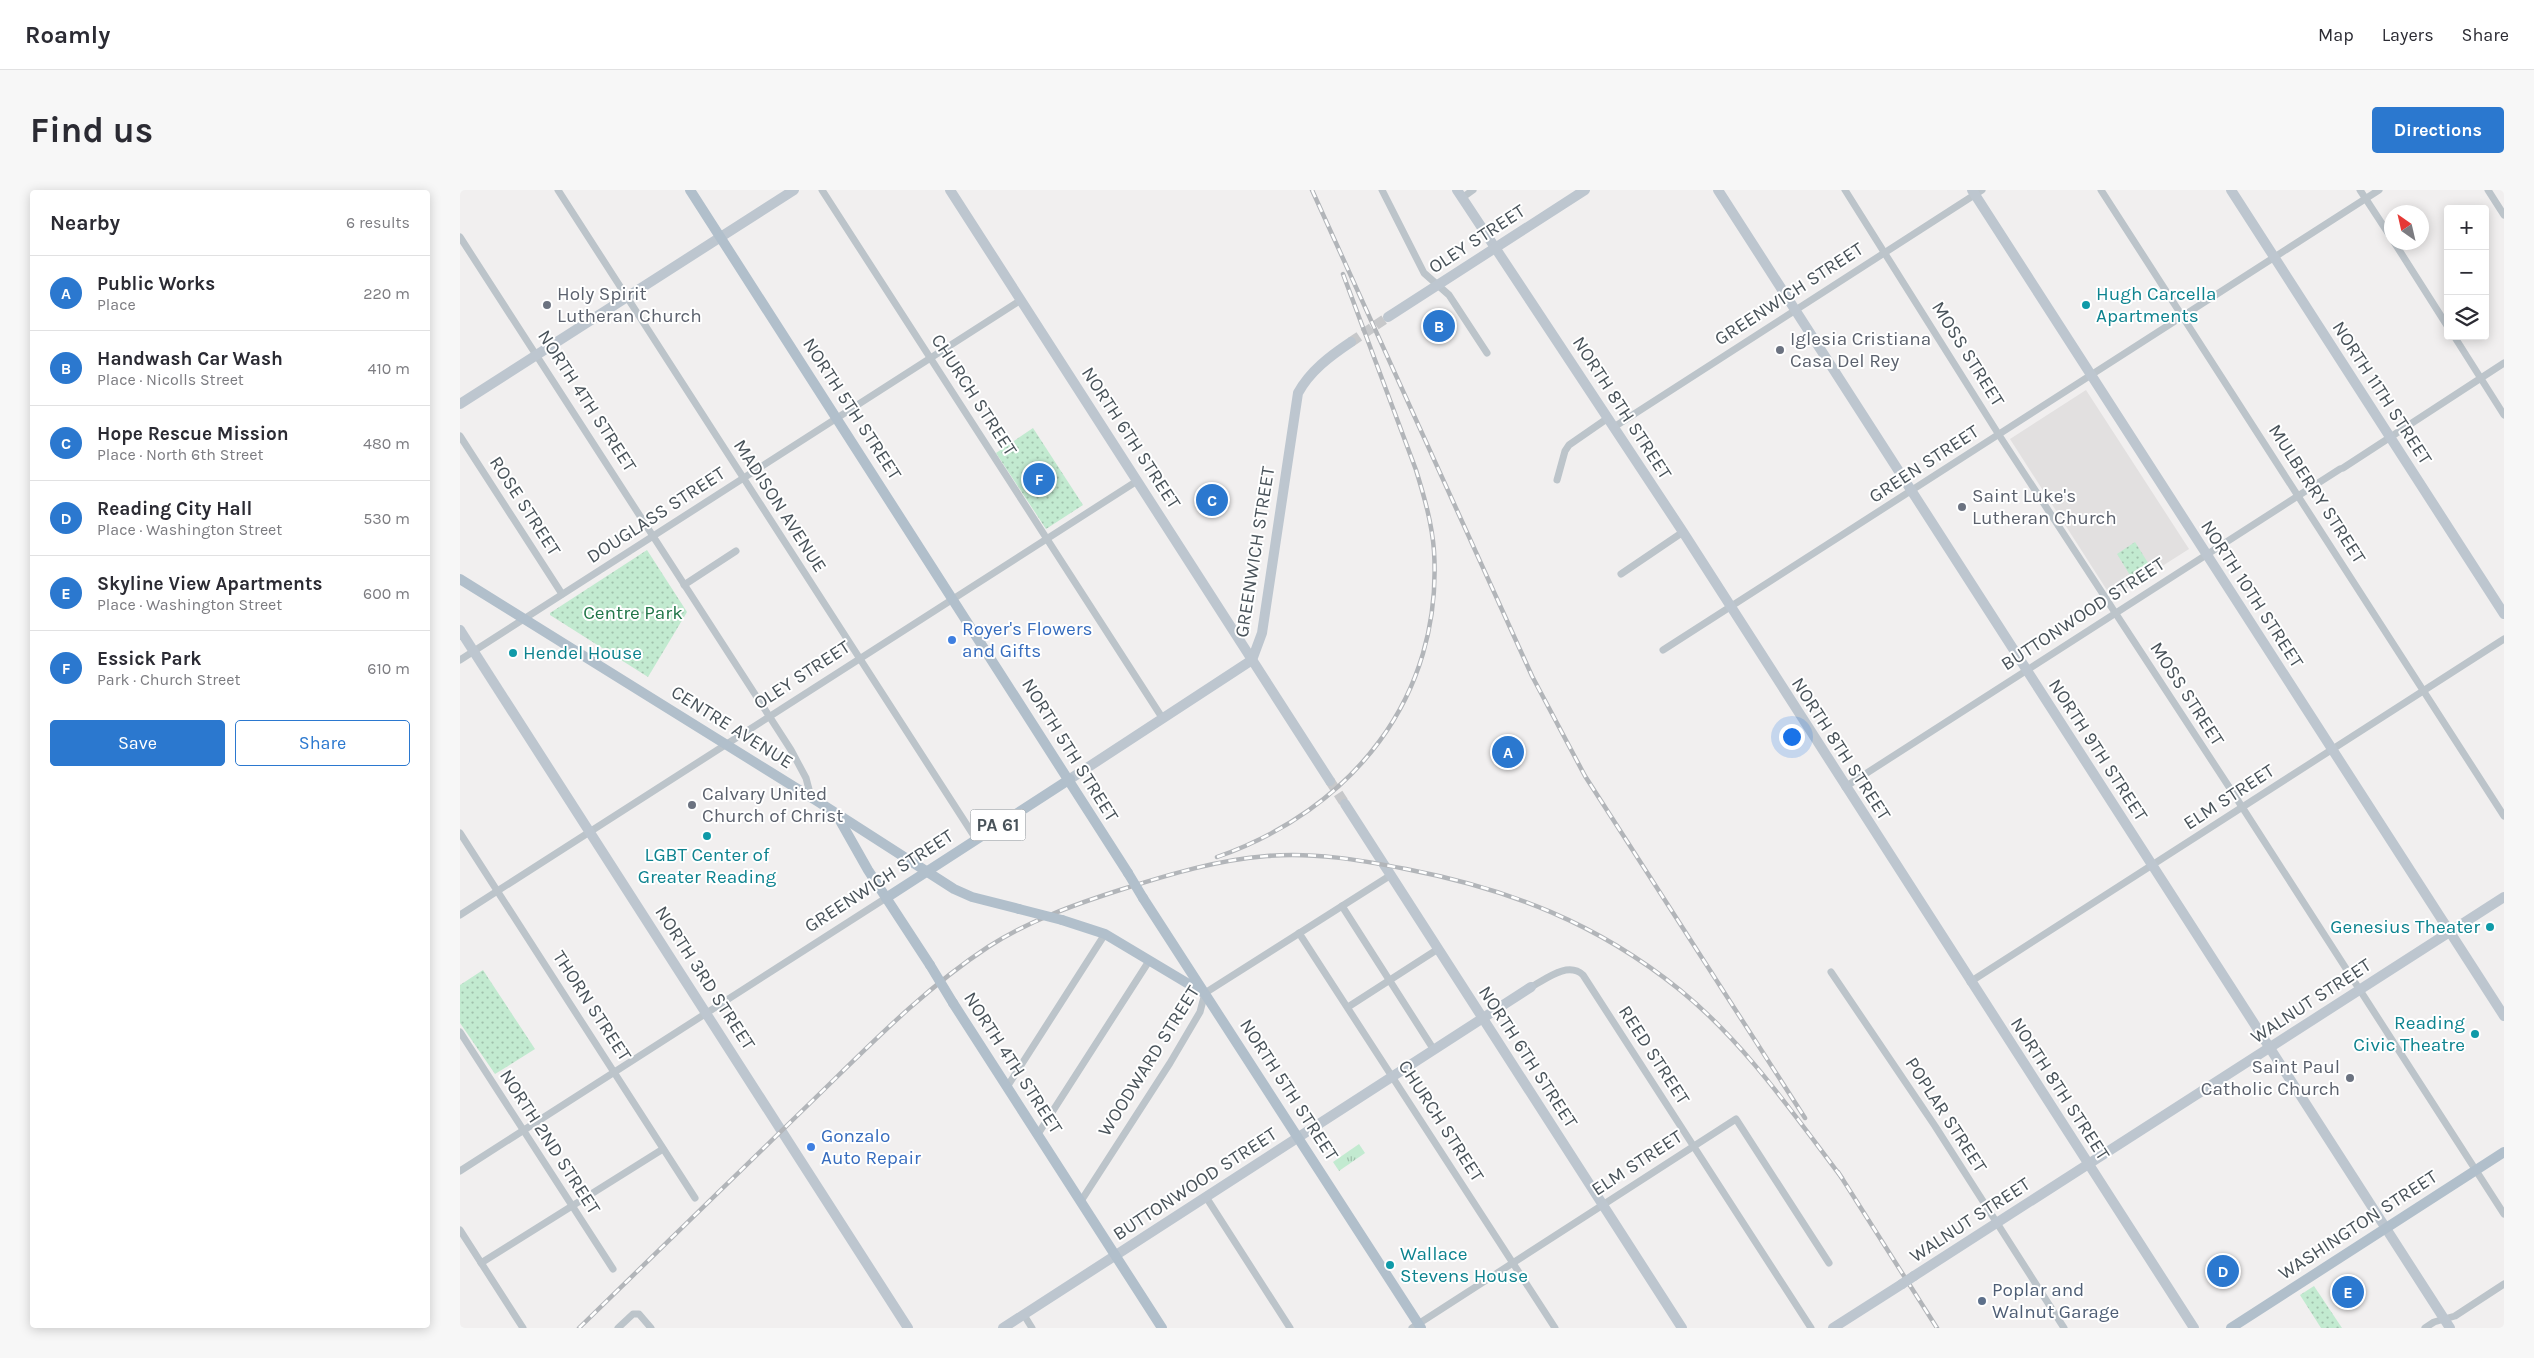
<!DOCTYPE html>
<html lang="en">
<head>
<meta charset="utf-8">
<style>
  body { margin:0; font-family:Karla,sans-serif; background:#f7f7f7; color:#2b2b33 }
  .controls { position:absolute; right:15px; top:15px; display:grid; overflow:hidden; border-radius:5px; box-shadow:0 2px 12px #0003 }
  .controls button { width:45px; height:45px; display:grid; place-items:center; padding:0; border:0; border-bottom:1px solid #e1e1e2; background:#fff; color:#2b2b33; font:25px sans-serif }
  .compass { position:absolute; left:1924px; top:15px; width:45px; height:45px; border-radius:50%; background:#fff; box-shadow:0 2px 12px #0003; rotate:326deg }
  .you { position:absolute; left:1331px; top:546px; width:18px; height:18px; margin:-12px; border:4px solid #fff; border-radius:50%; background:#1a73e8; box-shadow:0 0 0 8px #1a73e833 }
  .badge { display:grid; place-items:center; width:32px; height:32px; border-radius:50%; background:#2b78cf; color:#fff; font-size:16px; font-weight:700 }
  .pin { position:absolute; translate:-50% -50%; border:2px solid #fff; box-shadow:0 1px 5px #0006 }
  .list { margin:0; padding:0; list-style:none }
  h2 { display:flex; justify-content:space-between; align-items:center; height:65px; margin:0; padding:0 20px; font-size:21px }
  h2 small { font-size:16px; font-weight:400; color:#7c7c81 }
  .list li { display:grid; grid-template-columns:32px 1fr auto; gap:15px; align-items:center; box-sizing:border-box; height:75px; padding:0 20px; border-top:1px solid #e1e1e2 }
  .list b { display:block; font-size:19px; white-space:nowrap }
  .list p { margin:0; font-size:16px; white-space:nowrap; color:#7c7c81 }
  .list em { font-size:16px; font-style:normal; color:#7c7c81 }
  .actions { display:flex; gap:10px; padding:15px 20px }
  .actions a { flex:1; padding:11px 0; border:1px solid #2b78cf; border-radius:5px; text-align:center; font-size:18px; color:#2b78cf }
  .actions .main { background:#2b78cf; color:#fff }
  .icon { flex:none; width:28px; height:28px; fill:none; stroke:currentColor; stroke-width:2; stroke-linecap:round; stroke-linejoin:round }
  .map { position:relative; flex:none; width:2044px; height:1138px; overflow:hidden; border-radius:5px }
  header { display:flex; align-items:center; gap:30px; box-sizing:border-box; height:70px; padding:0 25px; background:#fff; border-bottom:1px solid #e1e1e2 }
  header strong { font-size:24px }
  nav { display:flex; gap:28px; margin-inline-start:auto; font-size:18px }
  .intro { display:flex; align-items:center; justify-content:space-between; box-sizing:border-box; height:120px; padding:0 30px }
  h1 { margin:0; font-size:35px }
  .button { padding:12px 22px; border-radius:5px; background:#2b78cf; color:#fff; font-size:18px; font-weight:700 }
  main { display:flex; gap:30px; padding:0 30px }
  aside { flex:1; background:#fff; border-radius:5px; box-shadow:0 2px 12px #0003 }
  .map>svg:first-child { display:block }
</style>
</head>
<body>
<header>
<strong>Roamly</strong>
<nav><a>Map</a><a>Layers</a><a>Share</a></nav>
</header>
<div class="intro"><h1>Find us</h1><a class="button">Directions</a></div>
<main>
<aside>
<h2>Nearby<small>6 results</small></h2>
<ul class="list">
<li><span class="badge">A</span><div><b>Public Works</b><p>Place</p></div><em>220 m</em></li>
<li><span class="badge">B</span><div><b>Handwash Car Wash</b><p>Place · Nicolls Street</p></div><em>410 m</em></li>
<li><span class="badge">C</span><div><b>Hope Rescue Mission</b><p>Place · North 6th Street</p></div><em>480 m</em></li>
<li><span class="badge">D</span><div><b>Reading City Hall</b><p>Place · Washington Street</p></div><em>530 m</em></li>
<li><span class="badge">E</span><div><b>Skyline View Apartments</b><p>Place · Washington Street</p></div><em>600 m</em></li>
<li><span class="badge">F</span><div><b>Essick Park</b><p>Park · Church Street</p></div><em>610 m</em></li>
</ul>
<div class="actions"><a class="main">Save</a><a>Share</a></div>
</aside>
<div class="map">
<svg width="2044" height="1138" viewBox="0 0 2044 1138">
  <defs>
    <pattern id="grass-tufts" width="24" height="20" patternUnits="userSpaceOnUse" patternTransform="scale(1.25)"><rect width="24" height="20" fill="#c2ead0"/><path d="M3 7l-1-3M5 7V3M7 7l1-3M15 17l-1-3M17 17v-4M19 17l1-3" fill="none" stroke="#a0c0ac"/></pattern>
    <pattern id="park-dots" width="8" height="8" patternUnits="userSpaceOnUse" patternTransform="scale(1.25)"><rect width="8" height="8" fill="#c2ead0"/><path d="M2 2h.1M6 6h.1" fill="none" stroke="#a0c0ac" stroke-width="1.8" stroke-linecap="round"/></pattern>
  </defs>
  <rect width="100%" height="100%" fill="#f1efef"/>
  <polygon fill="#e2e0e0" points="1626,200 1729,359 1652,408 1550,249"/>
  <polygon fill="url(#grass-tufts)" points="899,954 905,963 879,981 873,972"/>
  <g fill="url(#park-dots)">
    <polygon points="573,238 623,315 586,339 536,263"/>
    <polygon points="1675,352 1690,376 1673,390 1657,364"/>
    <polygon points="187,360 227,422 188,487 90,425 90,423"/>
    <polygon points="23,780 75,859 35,884 0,833 0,795"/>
    <polygon points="1854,1096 1882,1138 1861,1138 1840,1105"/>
  </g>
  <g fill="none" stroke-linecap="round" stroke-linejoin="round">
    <g stroke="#c7c8ca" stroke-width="10" stroke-dasharray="10 5" stroke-linecap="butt">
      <polyline points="891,152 928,127"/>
      <polyline points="870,591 885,614"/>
    </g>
    <g stroke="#bcc4ca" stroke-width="7">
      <polyline points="98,0 516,649"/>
      <polyline points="362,0 703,529"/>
      <polyline points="922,0 964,83 989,105 1027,163"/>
      <polyline points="1385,0 1539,245 1775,606 2044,1024"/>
      <polyline points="1641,0 2044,626"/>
      <polyline points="1900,0 1932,49"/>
      <polyline points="2028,0 2044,25"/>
      <polyline points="1002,8 1013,0"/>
      <polyline points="0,47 331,560 346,588 351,607"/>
      <polyline points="1934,52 1988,137"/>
      <polyline points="1994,146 2044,225"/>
      <polyline points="1154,237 1522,0"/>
      <polyline points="0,246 102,404"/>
      <polyline points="1883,278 2044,173"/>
      <polyline points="1097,290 1105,261 1109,255 1148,228"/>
      <polyline points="1161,384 1223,342"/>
      <polyline points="224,395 276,361"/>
      <polyline points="1203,460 1919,0"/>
      <polyline points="0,470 561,110"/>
      <polyline points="1385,597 1880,279"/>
      <polyline points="0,643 235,1008"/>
      <polyline points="882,716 974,860"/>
      <polyline points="0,725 677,291"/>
      <polyline points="839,743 1095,1138"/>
      <polyline points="1371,782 1475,936 1604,1138"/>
      <polyline points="1510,792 2044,449"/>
      <path d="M1071,797c15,-8 37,-26 52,-12l228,353"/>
      <polyline points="888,817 978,759"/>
      <polyline points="0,842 153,1079"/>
      <polyline points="547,897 645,744"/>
      <polyline points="578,944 689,771"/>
      <polyline points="0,981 426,708"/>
      <polyline points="746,1007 830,1138"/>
      <polyline points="621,1011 710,873 740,822 745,803 931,685"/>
      <polyline points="0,1040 63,1138"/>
      <polyline points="21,1073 203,959"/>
      <polyline points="564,1125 572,1138"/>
      <polyline points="158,1138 173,1124 179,1124 191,1138"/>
      <polyline points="952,1138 1276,929 1369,1073"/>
      <polyline points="1965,1138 1974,1132 1995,1126 2044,1094"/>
    </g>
    <g stroke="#bdc6cf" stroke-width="10">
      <polyline points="490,0 870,591"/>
      <polyline points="997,0 1223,342 1734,1138"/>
      <polyline points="1258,0 1990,1138"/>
      <polyline points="1512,0 2044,826"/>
      <polyline points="1771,0 2044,424"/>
      <polyline points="928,127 1125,0"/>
      <polyline points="0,214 334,0"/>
      <polyline points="0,440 448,1138"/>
      <path d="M610,589l182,-119 10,-27 36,-240c12,-22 32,-37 53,-51"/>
      <polyline points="885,614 1222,1138"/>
      <polyline points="1454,1086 2044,707"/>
      <polyline points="543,1138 1071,797"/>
      <polyline points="1373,1138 1442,1094"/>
    </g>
    <g stroke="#b1bfcb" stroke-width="10">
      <polyline points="230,0 668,683"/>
      <polyline points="0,389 357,611 494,699 512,707 559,719"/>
      <polyline points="378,627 408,680 470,775"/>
      <polyline points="426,708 610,589"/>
      <polyline points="683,708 961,1138"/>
      <polyline points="602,730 645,744 742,802"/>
      <polyline points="493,813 702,1138"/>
      <polyline points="1771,1138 2044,962"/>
    </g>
    <defs>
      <g id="rail">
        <polyline points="852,0 1072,486 1125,586 1345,928"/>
        <path d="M757,667c135,-47 226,-160 217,-306 -2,-28 -10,-55 -18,-81l-73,-196"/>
        <polyline points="1378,982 1477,1138"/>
        <path d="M119,1138c76,-74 152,-148 228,-222 58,-56 114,-115 181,-159 42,-27 88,-43 135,-58 48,-15 94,-29 144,-33 47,-4 93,4 139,13 103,20 191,54 274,121 64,52 112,122 162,188"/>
      </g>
    </defs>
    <use href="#rail" stroke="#b2b5b9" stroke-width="4.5"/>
    <use href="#rail" stroke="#fff" stroke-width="2.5" stroke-dasharray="8" stroke-linecap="butt"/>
    <polyline stroke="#bdc6cf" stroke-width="10" points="1442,1094 1454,1086"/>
    <g stroke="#b1bfcb" stroke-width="10">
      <polyline points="668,683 683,708"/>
      <polyline points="559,719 602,730"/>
      <polyline points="470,775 493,813"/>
    </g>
  </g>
  <g fill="#6b7280" stroke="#fff" stroke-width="2">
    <circle cx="87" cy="115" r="5"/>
    <circle cx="1320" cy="160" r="5"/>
    <circle cx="1502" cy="317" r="5"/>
    <circle cx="232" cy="615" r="5"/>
    <circle cx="1890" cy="888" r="5"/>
  </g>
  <g fill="#0f9aa8" stroke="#fff" stroke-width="2">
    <circle cx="1626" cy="115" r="5"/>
    <circle cx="53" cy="463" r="5"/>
    <circle cx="247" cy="646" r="5"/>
    <circle cx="2030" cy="737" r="5"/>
    <circle cx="2015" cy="844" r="5"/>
    <circle cx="930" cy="1075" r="5"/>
  </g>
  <g fill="#3f7fe0" stroke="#fff" stroke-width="2">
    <circle cx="492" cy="450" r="5"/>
    <circle cx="351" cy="957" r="5"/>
  </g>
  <circle fill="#5c6f8a" stroke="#fff" stroke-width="2" cx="1522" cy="1111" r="5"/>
  <g text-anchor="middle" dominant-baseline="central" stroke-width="4" stroke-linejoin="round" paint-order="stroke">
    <rect fill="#fff" stroke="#80878c" stroke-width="1" x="510.5" y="619.5" width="55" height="31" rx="4"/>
    <g font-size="18" font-weight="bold" fill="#49535a">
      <text x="538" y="635">PA 61</text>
    </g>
    <g font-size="19" fill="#49535a" stroke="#fff">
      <text transform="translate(1017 49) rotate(-33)">OLEY STREET</text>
      <text transform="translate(1329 104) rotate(-33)">GREENWICH STREET</text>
      <text transform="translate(1508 164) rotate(58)">MOSS STREET</text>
      <text transform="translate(1922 203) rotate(57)">NORTH 11TH STREET</text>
      <text transform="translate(514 205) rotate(57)">CHURCH STREET</text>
      <text transform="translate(127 211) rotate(57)">NORTH 4TH STREET</text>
      <text transform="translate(1162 218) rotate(57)">NORTH 8TH STREET</text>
      <text transform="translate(392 219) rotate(57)">NORTH 5TH STREET</text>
      <text transform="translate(671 248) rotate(57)">NORTH 6TH STREET</text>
      <text transform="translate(1464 274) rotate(-33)">GREEN STREET</text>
      <text transform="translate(1857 304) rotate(57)">MULBERRY STREET</text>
      <text transform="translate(65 316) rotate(57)">ROSE STREET</text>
      <text transform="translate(320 316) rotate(57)">MADISON AVENUE</text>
      <text transform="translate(196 325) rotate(-33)">DOUGLASS STREET</text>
      <text transform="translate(795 362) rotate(-81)">GREENWICH STREET</text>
      <text transform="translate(1792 404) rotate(57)">NORTH 10TH STREET</text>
      <text transform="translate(1623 424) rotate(-33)">BUTTONWOOD STREET</text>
      <text transform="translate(342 485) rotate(-33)">OLEY STREET</text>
      <text transform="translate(1727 504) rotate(57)">MOSS STREET</text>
      <text transform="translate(272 537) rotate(32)">CENTRE AVENUE</text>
      <text transform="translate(1381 559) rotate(57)">NORTH 8TH STREET</text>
      <text transform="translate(610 560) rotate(58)">NORTH 5TH STREET</text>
      <text transform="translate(1638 560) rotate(57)">NORTH 9TH STREET</text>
      <text transform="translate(1769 607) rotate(-33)">ELM STREET</text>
      <text transform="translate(419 691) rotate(-33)">GREENWICH STREET</text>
      <text transform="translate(245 788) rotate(57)">NORTH 3RD STREET</text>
      <text transform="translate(1851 811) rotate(-33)">WALNUT STREET</text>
      <text transform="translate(132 816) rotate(57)">THORN STREET</text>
      <text transform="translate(1194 865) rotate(57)">REED STREET</text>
      <text transform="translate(1068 867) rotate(57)">NORTH 6TH STREET</text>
      <text transform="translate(689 871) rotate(-58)">WOODWARD STREET</text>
      <text transform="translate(553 873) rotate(57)">NORTH 4TH STREET</text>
      <text transform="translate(1600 899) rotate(57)">NORTH 8TH STREET</text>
      <text transform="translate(829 900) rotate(57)">NORTH 5TH STREET</text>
      <text transform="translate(1486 925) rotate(57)">POPLAR STREET</text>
      <text transform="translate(981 931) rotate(57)">CHURCH STREET</text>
      <text transform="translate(90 952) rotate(57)">NORTH 2ND STREET</text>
      <text transform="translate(1177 973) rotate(-33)">ELM STREET</text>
      <text transform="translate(735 994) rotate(-33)">BUTTONWOOD STREET</text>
      <text transform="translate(1510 1030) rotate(-33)">WALNUT STREET</text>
      <text transform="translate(1898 1035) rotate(-33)">WASHINGTON STREET</text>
    </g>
    <g font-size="19" fill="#5b616d" stroke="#fff" text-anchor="start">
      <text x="97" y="104">Holy Spirit<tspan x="97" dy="22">Lutheran Church</tspan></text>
      <text x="1330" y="149">Iglesia Cristiana<tspan x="1330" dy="22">Casa Del Rey</tspan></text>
      <text x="1512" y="306">Saint Luke's<tspan x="1512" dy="22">Lutheran Church</tspan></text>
      <text x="242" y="604">Calvary United<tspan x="242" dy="22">Church of Christ</tspan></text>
      <text x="1880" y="877" text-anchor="end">Saint Paul<tspan x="1880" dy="22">Catholic Church</tspan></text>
    </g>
    <g font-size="19" fill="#0d838f" stroke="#fff" text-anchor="start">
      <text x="1636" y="104">Hugh Carcella<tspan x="1636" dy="22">Apartments</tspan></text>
      <text x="63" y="463">Hendel House</text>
      <text x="247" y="665" text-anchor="middle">LGBT Center of<tspan x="247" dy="22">Greater Reading</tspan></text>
      <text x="2020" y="737" text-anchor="end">Genesius Theater</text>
      <text x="2005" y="833" text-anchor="end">Reading<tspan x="2005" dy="22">Civic Theatre</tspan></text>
      <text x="940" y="1064">Wallace<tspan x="940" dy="22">Stevens House</tspan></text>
    </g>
    <g font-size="19" fill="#207548" stroke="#fff">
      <text x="173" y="423">Centre Park</text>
    </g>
    <g font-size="19" fill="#366cbe" stroke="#fff" text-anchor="start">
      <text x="502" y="439">Royer's Flowers<tspan x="502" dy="22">and Gifts</tspan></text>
      <text x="361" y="946">Gonzalo<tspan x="361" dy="22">Auto Repair</tspan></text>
    </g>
    <g font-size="19" fill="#4e5e75" stroke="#fff" text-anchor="start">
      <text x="1532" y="1100">Poplar and<tspan x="1532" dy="22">Walnut Garage</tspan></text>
    </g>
  </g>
</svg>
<div class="controls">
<button>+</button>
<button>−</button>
<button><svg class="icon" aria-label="layers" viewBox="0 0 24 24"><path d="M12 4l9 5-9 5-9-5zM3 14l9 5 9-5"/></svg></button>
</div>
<svg class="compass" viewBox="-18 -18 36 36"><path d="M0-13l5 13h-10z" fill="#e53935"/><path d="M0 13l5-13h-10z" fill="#7c7c81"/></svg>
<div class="you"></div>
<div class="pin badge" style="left:1048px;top:562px">A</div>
<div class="pin badge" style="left:979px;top:136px">B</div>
<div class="pin badge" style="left:752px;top:310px">C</div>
<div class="pin badge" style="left:1763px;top:1081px">D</div>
<div class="pin badge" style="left:1888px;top:1102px">E</div>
<div class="pin badge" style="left:579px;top:289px">F</div>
</div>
</main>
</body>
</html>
